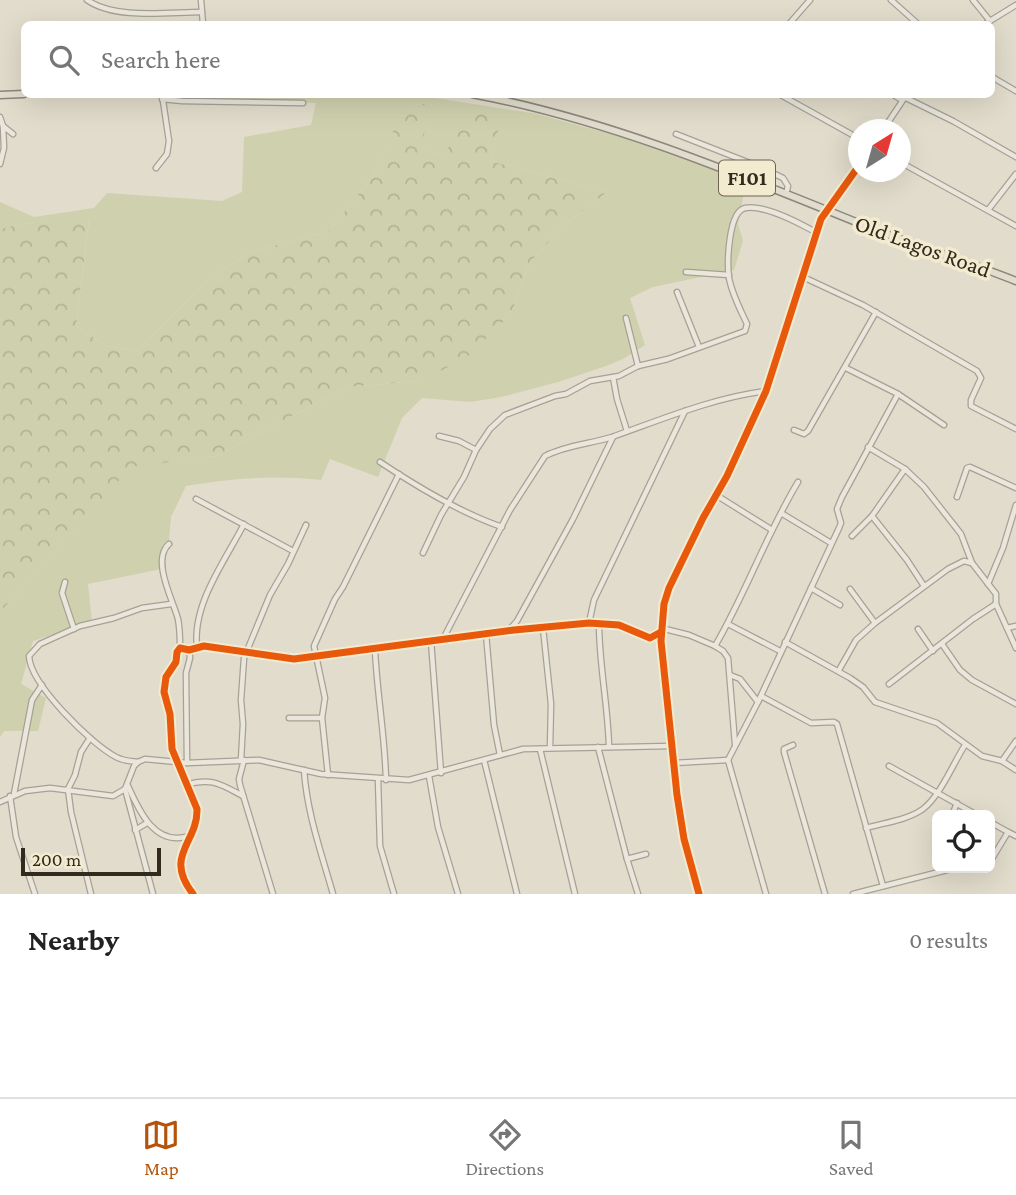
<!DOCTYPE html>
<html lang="en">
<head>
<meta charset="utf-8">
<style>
  body { margin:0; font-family:"Crimson Pro",serif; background:#f6f6f6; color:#222 }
  .controls { position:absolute; right:21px; bottom:21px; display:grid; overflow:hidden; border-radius:10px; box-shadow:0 7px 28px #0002 }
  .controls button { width:63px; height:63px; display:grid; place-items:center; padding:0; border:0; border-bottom:2px solid #e0e0e0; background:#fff; color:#222; font:35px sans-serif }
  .compass { position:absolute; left:848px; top:119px; width:63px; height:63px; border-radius:50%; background:#fff; box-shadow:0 7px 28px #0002; rotate:37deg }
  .scale { position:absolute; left:21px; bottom:18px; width:140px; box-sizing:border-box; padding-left:7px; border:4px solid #34291d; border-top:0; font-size:19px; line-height:24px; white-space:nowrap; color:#34291d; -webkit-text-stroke:5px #f3ebd0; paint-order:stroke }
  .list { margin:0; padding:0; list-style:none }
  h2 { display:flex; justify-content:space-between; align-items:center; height:91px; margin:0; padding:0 28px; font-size:30px }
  h2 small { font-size:23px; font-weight:400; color:#767676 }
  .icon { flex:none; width:38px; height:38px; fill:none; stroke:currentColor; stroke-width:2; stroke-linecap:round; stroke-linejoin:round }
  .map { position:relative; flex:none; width:1016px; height:894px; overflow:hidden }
  .search { position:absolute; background:#fff; box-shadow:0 7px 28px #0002; left:21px; right:21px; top:21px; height:77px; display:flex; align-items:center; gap:18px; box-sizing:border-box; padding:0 24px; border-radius:10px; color:#767676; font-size:26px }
  .sheet { height:203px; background:#fff }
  nav { display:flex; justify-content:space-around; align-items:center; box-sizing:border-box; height:98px; border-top:2px solid #e0e0e0; background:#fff; font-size:19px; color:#767676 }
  nav a { display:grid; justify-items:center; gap:4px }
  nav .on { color:#b45309 }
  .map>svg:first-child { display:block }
</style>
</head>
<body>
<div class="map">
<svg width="1016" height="894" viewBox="0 0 1016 894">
  <defs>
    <pattern id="forest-crowns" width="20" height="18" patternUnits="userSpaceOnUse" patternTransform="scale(1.75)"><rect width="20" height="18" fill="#cfd1ae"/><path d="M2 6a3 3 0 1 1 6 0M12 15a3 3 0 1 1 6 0" fill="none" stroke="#b2b395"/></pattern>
  </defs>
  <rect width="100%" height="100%" fill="#e1dccb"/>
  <path fill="#cfd1ae" d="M221,94l195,1 121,19 84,23 125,45 -8,42 5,17 -9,29 -81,17 -23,11 15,47 -22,14 -17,7 -48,16 -57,15 -31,5 -48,-4 -20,20 -24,59 -48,-18 -9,21c-50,-5 -87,-2 -135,6l-15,31 -3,33 -7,19 -73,15 4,38 -59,19 -12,43 25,14 -8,33h-34l-4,6v-125l131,-146 85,-10 131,-69 72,-6 92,-67 19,-52 33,-36 44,-34 -117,-31 11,-45 -55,39 -27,-5 13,-47 -27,3 -31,69 -45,56 -78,21 -43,27 -70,72 -32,-5 -30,-20 13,-106 -67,4 -22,5v-27l34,15 60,-9 13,-15 115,8 20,-9 2,-55 67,-12 5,-22 -95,-4z"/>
  <polygon fill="url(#forest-crowns)" points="432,103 420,150 446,155 461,110 502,116 490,161 607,192 563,226 530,262 511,314 465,359 419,381 347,387 216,456 131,467 0,612 0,229 22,224 89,219 76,326 106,346 138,351 208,279 251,252 329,231 374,175 404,106"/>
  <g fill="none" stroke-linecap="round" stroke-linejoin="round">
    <defs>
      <g id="minor">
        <path d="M87,0c29,20 81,12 115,12"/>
        <polyline points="201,0 203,24"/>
        <polyline points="891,0 918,24"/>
        <polyline points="973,0 990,21"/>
        <polyline points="789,24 810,0"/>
        <polyline points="985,24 1016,5"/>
        <polyline points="992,77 1016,91"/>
        <polyline points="779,94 858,138"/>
        <polyline points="892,94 902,100"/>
        <polyline points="904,97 953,121 1016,157"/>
        <polyline points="162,99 182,101 303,103"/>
        <polyline points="0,117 3,126 13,134"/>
        <polyline points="883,130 907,94"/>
        <polyline points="676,134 760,167 783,178 788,186 786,194"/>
        <polyline points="900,162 1016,226"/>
        <polyline points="0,164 4,148 3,126"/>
        <polyline points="156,168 167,154 169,141 162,94"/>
        <polyline points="988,210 1016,174"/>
        <polyline points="686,272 729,275"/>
        <polyline points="803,277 863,305 977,371 981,378 971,400 971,406 1016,429"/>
        <polyline points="677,292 699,347"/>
        <polyline points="626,318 638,366"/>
        <polyline points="846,368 898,394 944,425"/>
        <polyline points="613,377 617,399 627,431"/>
        <polyline points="794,430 804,434 808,431 876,312"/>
        <polyline points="439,436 459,441 476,450"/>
        <polyline points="868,447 905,469 924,487 961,534 972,563 996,594 996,604 973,619 889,684"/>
        <path d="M380,462c36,24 81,51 122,65"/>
        <polyline points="716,495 772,530"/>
        <polyline points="957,497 967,468 970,467 1016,488"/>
        <polyline points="196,499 293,551"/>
        <polyline points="781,513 831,543"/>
        <polyline points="872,516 907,560 924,586"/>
        <polyline points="852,536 872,516 905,469"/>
        <path d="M169,544c-18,16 4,56 9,75 2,10 2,19 2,29"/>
        <path d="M423,553l18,-38 23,-38 12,-27 14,-21 15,-14 50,-19 11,-2 24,-13 29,-5 19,-10 30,-7 77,-28 2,-7c-7,-15 -15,-30 -18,-46 -2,-15 -1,-66 16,-70 18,-4 56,16 72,25"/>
        <polyline points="65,582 62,593 74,629"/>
        <polyline points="988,584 1003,548 1016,505"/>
        <polyline points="811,588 840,605"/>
        <polyline points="850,589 875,623"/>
        <polyline points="996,604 1016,648"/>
        <polyline points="589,623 594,600 685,411"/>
        <path d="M599,623c0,42 9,82 10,124"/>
        <polyline points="728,624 780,651"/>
        <polyline points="543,628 551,704 550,748"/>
        <path d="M661,628l28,7 26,11c31,-53 51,-111 83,-164"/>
        <polyline points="1007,628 1016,626"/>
        <polyline points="918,629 933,651"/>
        <polyline points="508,631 517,621 573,519 613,437"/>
        <polyline points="486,634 494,725 500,755"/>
        <path d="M443,639l67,-129 35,-54c21,-11 45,-12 67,-19 51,-18 100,-39 154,-46"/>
        <polyline points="431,641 441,773"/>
        <polyline points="785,642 850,678 863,687 875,702 937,723 982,756 1002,761 1016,770"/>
        <polyline points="942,644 960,670 972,680 1016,704"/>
        <polyline points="715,646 723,651 728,658 735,744"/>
        <path d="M197,647c-5,-43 28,-86 47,-123"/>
        <path d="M375,650c2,43 10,86 11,130"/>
        <polyline points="839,670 856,640 875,623 948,569 964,561 972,563"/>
        <polyline points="730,675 740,679 758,702"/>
        <polyline points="761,696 811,723 834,722 837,724 883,886"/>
        <polyline points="289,718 322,718"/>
        <polyline points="90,738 81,752 75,775 68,789 71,812 91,894"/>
        <polyline points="793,745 784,749 784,752 825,894"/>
        <polyline points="598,747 627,859 646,854"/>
        <polyline points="540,749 575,894"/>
        <polyline points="241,760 243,724 241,700 244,658 270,595 288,564 306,525"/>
        <polyline points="244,760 239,779 240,785 273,894"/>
        <polyline points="484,760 517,894"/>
        <polyline points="1002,761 1016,741"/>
        <path d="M138,762c-8,-1 -15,-1 -22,-5 -25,-13 -86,-73 -87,-101l11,-12 40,-18 34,-8 28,-10 29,-4"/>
        <polyline points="187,763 186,673 190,658 189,650"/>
        <polyline points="674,763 728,760"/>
        <polyline points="889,766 977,815"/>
        <path d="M304,770c3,43 17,82 29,124"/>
        <polyline points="328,775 322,718 325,698 314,646 335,599 343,587 399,474"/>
        <polyline points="429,776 438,827 458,894"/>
        <polyline points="378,779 380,846 394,894"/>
        <path d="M185,785c27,-8 35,-1 58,11"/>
        <path d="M128,786c11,25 27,61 61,50"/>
        <polyline points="125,789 153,894"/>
        <polyline points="14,794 32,700 42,685"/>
        <polyline points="10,796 16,837 35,894"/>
        <polyline points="0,802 25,791 50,788 113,796 125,789 134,766 138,762 145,759 187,763 259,760 321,774 409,780 523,749 672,746"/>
        <polyline points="952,815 957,803"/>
        <polyline points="990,822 1008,832"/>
        <path d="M866,828c17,-5 42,-8 57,-19 17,-13 30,-45 42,-64"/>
        <polyline points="135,830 147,823"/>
        <polyline points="627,859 638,894"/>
        <polyline points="990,862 1008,832 1016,836"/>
        <path d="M193,894c-30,-39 5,-51 4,-85l-25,-60 -2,-35 -6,-22 2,-15 10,-15 1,-10 3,-4 9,2 15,-4 90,13 220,-29 75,-7 30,2 31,13 10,-6"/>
        <polyline points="699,894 684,839 677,795 661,641 664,604 669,588 703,518 727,476 766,391 821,219 858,167"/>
        <polyline points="766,894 728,760 758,702 839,528 841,523 837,509 842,497 898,394"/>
        <polyline points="853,894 955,868"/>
      </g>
      <g id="major">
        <path d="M472,94c138,26 265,80 394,132 49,20 100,35 150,55"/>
        <polyline points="0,95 24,94"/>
      </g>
    </defs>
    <use href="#minor" stroke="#a6a195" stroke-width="7"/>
    <use href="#major" stroke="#8c867b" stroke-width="9"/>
    <use href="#minor" stroke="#eae6dc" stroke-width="4.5"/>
    <use href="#major" stroke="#e1ddce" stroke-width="6"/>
    <defs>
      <g id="cycleway">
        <path d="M193,894c-30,-39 5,-51 4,-85l-25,-60 -2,-35 -6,-22 2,-15 10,-15 1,-10 3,-4 9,2 15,-4 90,13 220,-29 75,-7 30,2 31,13 11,-6"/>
        <polyline points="699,894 684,839 677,795 661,641 664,604 669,588 703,518 727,476 766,391 821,219 858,167"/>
      </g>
    </defs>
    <use href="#cycleway" stroke="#f3ebd0" stroke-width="11"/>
    <use href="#cycleway" stroke="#e8590c" stroke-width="7"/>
  </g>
  <g text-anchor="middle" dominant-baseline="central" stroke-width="7" stroke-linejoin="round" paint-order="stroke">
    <rect fill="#f3ebd0" stroke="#6d6353" stroke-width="2" x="719" y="160.5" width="56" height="35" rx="5"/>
    <g font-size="21" font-weight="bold" fill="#34291d">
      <text x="747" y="178">F101</text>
    </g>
    <g font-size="23" fill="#34291d" stroke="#f3ebd0">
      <text transform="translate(923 246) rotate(20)">Old Lagos Road</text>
    </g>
  </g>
</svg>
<div class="controls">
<button><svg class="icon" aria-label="locate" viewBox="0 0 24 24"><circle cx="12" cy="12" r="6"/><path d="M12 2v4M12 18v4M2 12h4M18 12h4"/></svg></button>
</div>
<svg class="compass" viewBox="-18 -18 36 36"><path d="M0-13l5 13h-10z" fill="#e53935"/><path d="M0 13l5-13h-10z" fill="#767676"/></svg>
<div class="scale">200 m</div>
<div class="search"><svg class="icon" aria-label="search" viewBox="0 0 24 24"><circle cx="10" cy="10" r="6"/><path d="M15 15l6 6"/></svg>Search here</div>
</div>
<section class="sheet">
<h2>Nearby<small>0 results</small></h2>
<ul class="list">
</ul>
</section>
<nav>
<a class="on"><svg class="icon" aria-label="map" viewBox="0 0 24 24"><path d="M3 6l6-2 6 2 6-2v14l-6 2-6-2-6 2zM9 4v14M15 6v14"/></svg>Map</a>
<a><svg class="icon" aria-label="directions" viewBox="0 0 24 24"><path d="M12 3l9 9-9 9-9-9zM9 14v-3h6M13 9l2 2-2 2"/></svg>Directions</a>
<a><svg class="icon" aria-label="saved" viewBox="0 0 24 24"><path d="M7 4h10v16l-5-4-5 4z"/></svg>Saved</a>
</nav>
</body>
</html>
